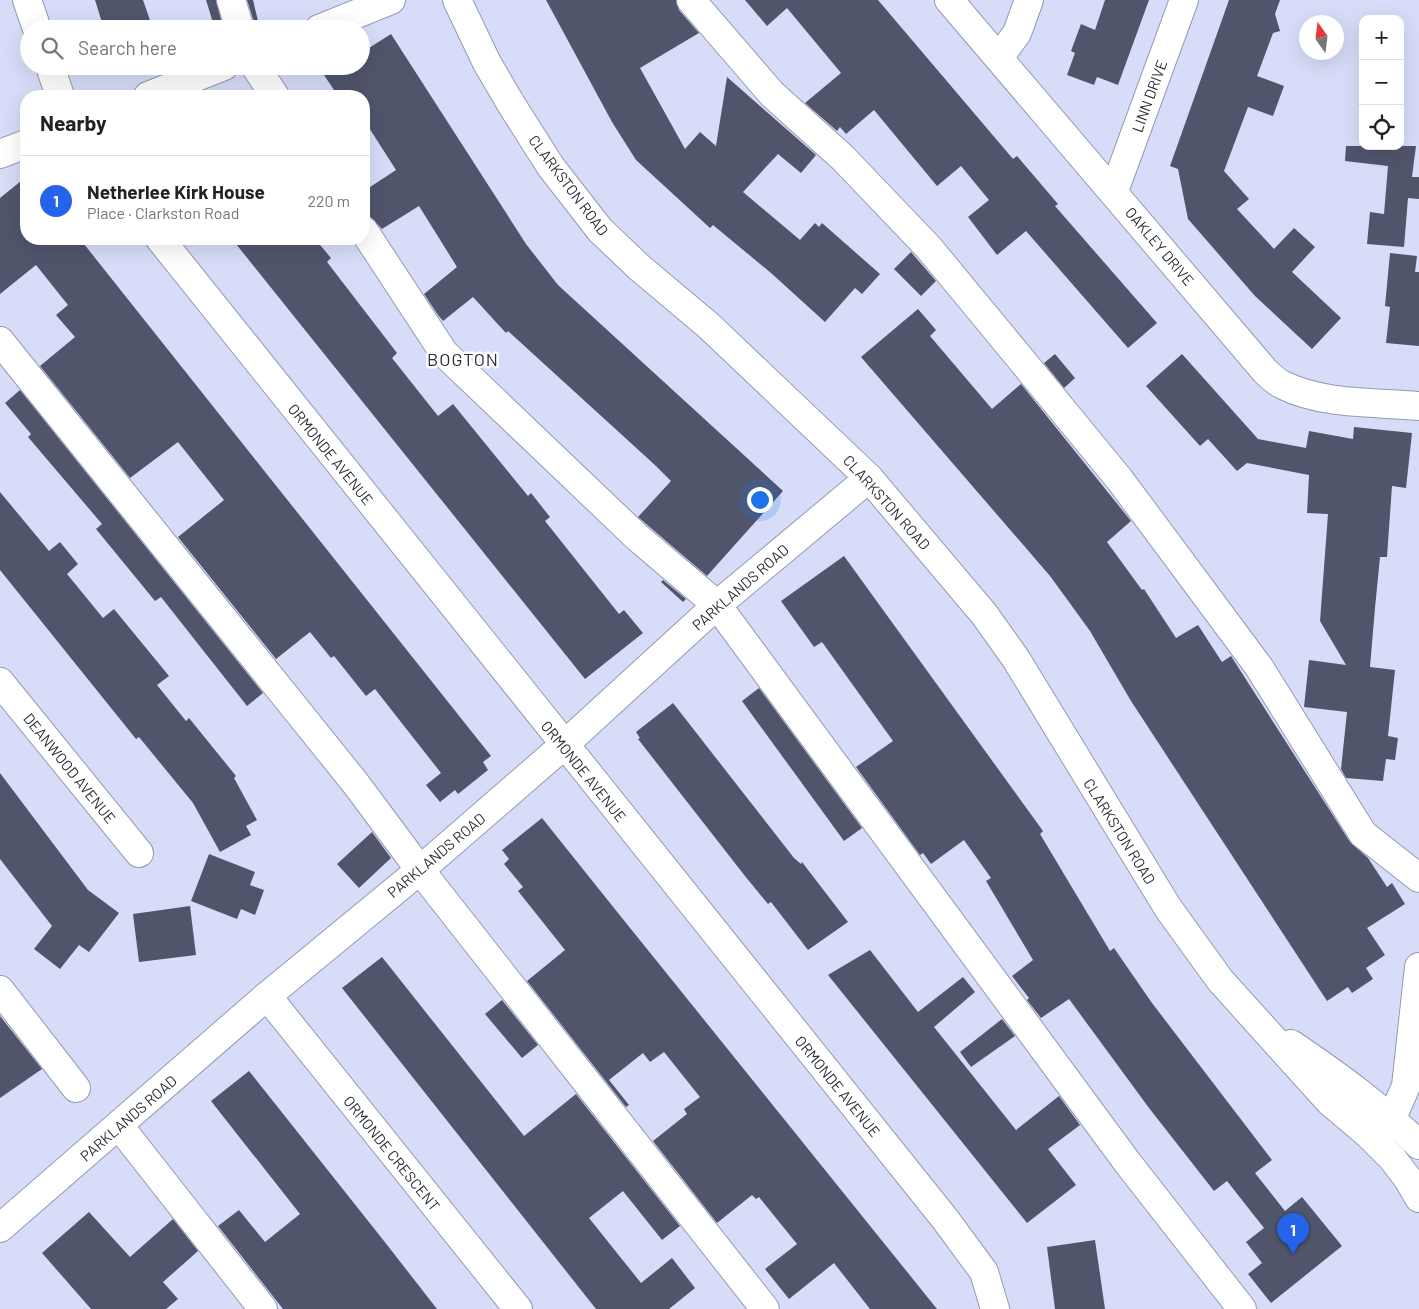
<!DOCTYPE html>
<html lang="en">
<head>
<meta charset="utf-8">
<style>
  body { margin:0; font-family:Barlow,sans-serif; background:#f6f6f6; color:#222 }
  .controls { position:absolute; right:15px; top:15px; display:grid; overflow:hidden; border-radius:10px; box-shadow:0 5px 20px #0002 }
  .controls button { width:45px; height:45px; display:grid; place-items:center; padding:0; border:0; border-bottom:1px solid #e0e0e0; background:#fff; color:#222; font:25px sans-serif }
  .compass { position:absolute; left:1299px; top:15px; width:45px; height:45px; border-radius:50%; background:#fff; box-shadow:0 5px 20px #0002; rotate:346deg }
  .you { position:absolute; left:759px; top:499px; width:18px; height:18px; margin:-12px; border:4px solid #fff; border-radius:50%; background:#1a73e8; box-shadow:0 0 0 8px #1a73e833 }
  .badge { display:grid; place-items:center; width:32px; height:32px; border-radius:50%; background:#2563eb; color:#fff; font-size:16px; font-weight:700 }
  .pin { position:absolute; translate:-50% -41px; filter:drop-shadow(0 1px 2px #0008) }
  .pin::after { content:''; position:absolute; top:26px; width:18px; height:15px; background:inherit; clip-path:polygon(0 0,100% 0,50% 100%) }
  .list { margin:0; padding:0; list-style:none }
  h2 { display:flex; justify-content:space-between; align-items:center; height:65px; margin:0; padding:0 20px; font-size:21px }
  h2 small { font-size:16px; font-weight:400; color:#767676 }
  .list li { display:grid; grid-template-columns:32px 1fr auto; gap:15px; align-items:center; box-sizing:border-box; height:90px; padding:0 20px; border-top:1px solid #e0e0e0 }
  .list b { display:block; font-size:19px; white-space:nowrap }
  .list p { margin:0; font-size:16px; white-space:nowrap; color:#767676 }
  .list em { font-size:16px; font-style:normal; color:#767676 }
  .icon { flex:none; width:28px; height:28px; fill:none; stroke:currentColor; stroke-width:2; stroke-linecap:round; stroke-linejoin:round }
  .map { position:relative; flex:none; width:1419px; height:1309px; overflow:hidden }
  .search { position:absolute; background:#fff; box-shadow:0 5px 20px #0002; left:20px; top:20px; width:350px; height:55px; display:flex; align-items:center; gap:12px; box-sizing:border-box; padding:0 18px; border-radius:28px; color:#767676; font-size:19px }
  .panel { position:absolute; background:#fff; box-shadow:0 5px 20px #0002; left:20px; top:90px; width:350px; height:155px; border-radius:20px }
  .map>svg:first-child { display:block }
</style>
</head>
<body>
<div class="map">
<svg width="1419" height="1309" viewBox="0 0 1419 1309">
  <rect width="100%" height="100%" fill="#d7ddf8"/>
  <g fill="#50556c">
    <polygon points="95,0 143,0 153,29 104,29"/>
    <polygon points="206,0 216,0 223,28 215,29"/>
    <polygon points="247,0 253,0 258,21 254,22"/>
    <polygon points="546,0 676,0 679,10 699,33 640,68 685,149 700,132 716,146 727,77 816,155 801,173 778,154 743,192 800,240 815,223 819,227 822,223 880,274 862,294 855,288 825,322 771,273 713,225 710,228 636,160 612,122"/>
    <polygon points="745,0 878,0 1013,159 1017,156 1058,204 1055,206 1157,323 1128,348 1026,231 997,255 968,217 989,200 961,166 937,186 874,110 846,134 840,127 837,131 805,103 841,73 787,8 767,26"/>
    <polygon points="1105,0 1149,0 1118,85 1097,77 1094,85 1067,75 1075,53 1071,51 1081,24 1095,30"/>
    <polygon points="1229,0 1280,0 1275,14 1280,31 1273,33 1257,76 1284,86 1273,116 1248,107 1224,171 1249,199 1237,209 1274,249 1294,228 1315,247 1292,272 1341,318 1312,349 1255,296 1188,219 1178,169 1170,166"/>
    <polygon points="391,34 526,244 558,285 783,491 707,576 638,517 671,481 656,466 508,331 506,333 473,297 443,321 438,315 424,294 457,267 419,206 382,229 364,210 364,191 396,170 364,120 364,96 338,96 318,66 361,66 361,53"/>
    <polygon points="1346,146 1416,146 1412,177 1419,177 1419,199 1408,198 1404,247 1367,244 1370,212 1384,214 1388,166 1345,161"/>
    <polygon points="26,177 26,239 80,239 491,756 483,762 488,770 458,794 455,790 440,802 426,785 441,773 375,689 366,696 334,656 331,658 310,632 276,659 178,537 224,500 178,442 130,478 40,366 75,337 56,315 68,305 36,265 0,294 0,198"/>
    <polygon points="232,239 315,239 331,258 327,262 397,353 392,358 438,416 453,404 528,496 531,493 550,517 545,521 619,614 624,610 643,633 585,679"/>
    <polygon points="911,252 936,281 921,296 894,269"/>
    <polygon points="1390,253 1417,256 1415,272 1419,272 1419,346 1386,343 1390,307 1385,306"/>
    <polygon points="918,309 936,330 930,336 992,409 1021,384 1131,521 1107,542 1142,590 1144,589 1176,638 1198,625 1222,662 1231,656 1350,842 1368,858 1387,887 1392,883 1405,904 1367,928 1385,955 1366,968 1373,979 1352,993 1348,987 1327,1001 1131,701 1090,631 1069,602 1050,576 861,357"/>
    <polygon points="1055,354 1075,378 1064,388 1044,363"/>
    <polygon points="1182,354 1258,439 1306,448 1309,431 1353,439 1354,427 1412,433 1406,488 1392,486 1387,557 1380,557 1375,608 1370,667 1395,670 1388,736 1398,738 1395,760 1386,759 1383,781 1346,778 1341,769 1347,712 1304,707 1309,660 1346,665 1320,621 1328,514 1307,513 1309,475 1247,463 1237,471 1208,439 1200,446 1146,386"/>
    <polygon points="20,390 263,693 247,706 161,597 155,601 96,529 102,524 28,437 31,434 5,403"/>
    <polygon points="0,492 49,551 60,542 78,564 67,574 103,618 114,609 169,676 157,685 186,721 189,718 236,776 234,778 257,820 246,826 251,835 220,852 193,803 139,737 136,739 0,570"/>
    <polygon points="844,556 1043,831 1040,834 1110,951 1114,948 1152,1003 1272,1160 1255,1173 1285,1211 1302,1197 1342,1246 1271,1303 1248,1274 1262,1263 1246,1242 1264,1228 1227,1181 1214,1191 1149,1108 1069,999 1041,1018 1027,1000 1029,998 1012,976 1033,960 986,881 991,878 964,840 931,864 923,853 920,855 856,767 893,741 822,642 814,647 781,601"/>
    <polygon points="663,580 686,599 683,602 661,582"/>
    <polygon points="759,688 862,828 844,841 742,701"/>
    <polygon points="673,703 794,858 801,864 802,862 848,922 808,950 771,902 768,904 745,876 638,739 640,738 636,732"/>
    <polygon points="0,773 88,890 119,913 89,952 79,945 60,969 34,949 52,926 0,859"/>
    <polygon points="542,818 614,908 937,1309 870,1309 834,1263 789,1299 765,1269 797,1244 759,1197 756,1199 752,1195 717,1223 653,1141 687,1114 684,1109 700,1097 664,1052 650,1062 643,1053 609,1080 629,1105 626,1107 527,981 565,950 518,891 523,887 504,864 509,859 502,850"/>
    <polygon points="372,832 391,858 359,888 337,864"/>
    <polygon points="209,854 255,872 250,885 264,890 255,915 241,909 237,919 191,901"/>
    <polygon points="190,906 196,955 139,962 133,914"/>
    <polygon points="870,950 918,1012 963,977 975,992 934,1027 1016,1130 1059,1096 1080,1125 1048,1149 1076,1185 1027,1223 828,975"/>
    <polygon points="382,957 524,1136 576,1094 680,1226 662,1240 623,1191 589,1218 641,1283 672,1258 695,1288 669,1309 596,1309 342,988"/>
    <polygon points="502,1000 538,1045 522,1058 485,1014"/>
    <polygon points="0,1016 42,1069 0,1098"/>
    <polygon points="1002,1019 1015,1036 971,1067 960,1052"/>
    <polygon points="249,1071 384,1241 437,1309 283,1309 218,1226 239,1210 265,1242 300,1214 211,1101"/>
    <polygon points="89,1212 130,1257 173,1219 198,1251 163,1282 178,1299 166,1309 91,1309 42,1253"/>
    <polygon points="1095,1240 1105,1309 1055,1309 1047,1247"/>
  </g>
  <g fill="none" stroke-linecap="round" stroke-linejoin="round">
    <defs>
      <g id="minor">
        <polyline points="27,0 37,29"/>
        <polyline points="231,0 240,29"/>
        <polyline points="691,0 772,94 843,158 929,248 1019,357 1120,480 1259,667 1363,834 1419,878"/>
        <path d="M949,0l316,371c5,5 11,11 18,14 40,20 92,17 136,21"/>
        <polyline points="319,29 391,0"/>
        <polyline points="999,58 1017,33 1029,0"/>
        <polyline points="50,66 60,96"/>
        <polyline points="255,66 275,96"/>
        <polyline points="148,96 224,66"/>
        <polyline points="0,154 26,144"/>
        <polyline points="1114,191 1184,0"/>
        <polyline points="364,231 444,353 637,537 717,605 1127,1162 1242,1309"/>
        <polyline points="160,239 945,1219 984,1272 995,1309"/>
        <polyline points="0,341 356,784 420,870 765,1309"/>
        <polyline points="0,682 139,853"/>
        <polyline points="0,990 76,1088"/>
        <polyline points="267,996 518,1309"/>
        <polyline points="1392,1118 1406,1086 1419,967"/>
        <polyline points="120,1127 263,1309"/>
        <polyline points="0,1228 267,996 420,870 564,745 717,605 869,478"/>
      </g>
      <g id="major">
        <polyline points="457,0 487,63 511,104 551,167 600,230 640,268 709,326 869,478 984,614 1016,659 1168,908 1220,980 1329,1101 1368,1134 1392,1158 1408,1179 1419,1198"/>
        <path d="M1291,1044c46,31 89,62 128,101"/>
      </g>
    </defs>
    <use href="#minor" stroke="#949ab3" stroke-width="30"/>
    <use href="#major" stroke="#949ab3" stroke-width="30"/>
    <use href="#minor" stroke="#fff" stroke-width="28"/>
    <use href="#major" stroke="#fff" stroke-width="28"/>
  </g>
  <g text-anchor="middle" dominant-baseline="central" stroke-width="5" stroke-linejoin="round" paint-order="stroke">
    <g font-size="15" fill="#2a2d37" stroke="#fff">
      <text transform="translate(1149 96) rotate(-70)">LINN DRIVE</text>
      <text transform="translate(569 185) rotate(53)">CLARKSTON ROAD</text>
      <text transform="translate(1160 246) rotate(50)">OAKLEY DRIVE</text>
      <text transform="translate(331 454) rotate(51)">ORMONDE AVENUE</text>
      <text transform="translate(887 502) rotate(48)">CLARKSTON ROAD</text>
      <text transform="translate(740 587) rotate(-41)">PARKLANDS ROAD</text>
      <text transform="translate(70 768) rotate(51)">DEANWOOD AVENUE</text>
      <text transform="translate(584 771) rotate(51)">ORMONDE AVENUE</text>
      <text transform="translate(1120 831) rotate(58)">CLARKSTON ROAD</text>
      <text transform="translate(436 855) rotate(-40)">PARKLANDS ROAD</text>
      <text transform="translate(838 1086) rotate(51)">ORMONDE AVENUE</text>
      <text transform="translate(128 1118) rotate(-41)">PARKLANDS ROAD</text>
      <text transform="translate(392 1153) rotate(51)">ORMONDE CRESCENT</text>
    </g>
    <g font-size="18" letter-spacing="1" fill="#2a2d37" stroke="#fff">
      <text x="463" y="359">BOGTON</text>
    </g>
  </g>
</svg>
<div class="controls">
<button>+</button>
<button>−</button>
<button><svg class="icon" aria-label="locate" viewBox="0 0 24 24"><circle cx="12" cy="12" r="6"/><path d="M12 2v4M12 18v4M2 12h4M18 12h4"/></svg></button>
</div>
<svg class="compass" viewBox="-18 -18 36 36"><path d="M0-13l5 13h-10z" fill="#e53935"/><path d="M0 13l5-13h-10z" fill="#767676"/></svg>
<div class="you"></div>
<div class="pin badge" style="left:1293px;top:1254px">1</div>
<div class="search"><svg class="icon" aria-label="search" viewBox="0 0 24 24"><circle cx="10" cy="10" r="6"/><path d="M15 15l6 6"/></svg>Search here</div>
<section class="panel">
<h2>Nearby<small></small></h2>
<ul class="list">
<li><span class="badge">1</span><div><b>Netherlee Kirk House</b><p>Place · Clarkston Road</p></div><em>220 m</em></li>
</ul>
</section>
</div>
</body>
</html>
